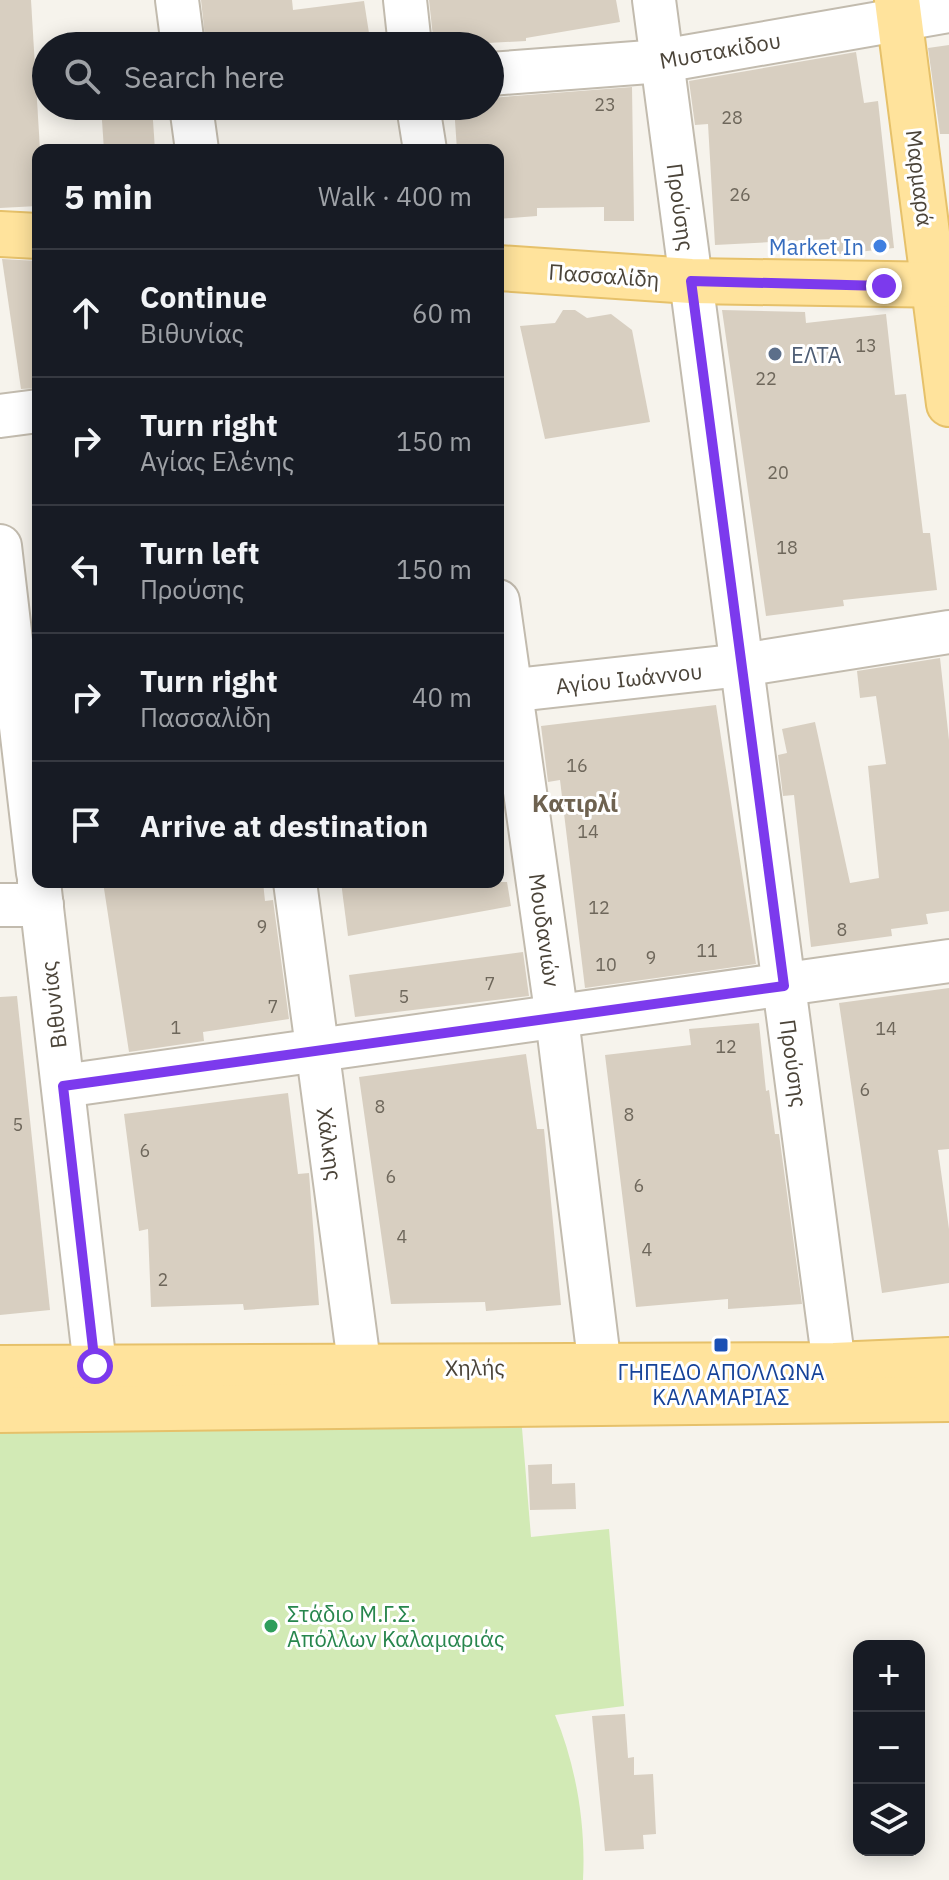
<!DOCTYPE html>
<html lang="en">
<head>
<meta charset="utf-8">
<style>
  body { margin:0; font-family:"IBM Plex Sans",sans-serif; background:#242831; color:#f1f3f6 }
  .controls { position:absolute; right:24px; bottom:24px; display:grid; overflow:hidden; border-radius:16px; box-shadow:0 4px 20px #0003 }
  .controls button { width:72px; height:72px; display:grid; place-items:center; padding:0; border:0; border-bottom:2px solid #363941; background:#171b24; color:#f1f3f6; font:40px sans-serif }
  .stop { position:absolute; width:24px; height:24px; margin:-18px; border:6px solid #7c3aed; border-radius:50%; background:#fff }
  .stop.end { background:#7c3aed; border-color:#fff; box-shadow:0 2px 8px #0008 }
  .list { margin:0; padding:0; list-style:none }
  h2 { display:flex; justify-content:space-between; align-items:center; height:104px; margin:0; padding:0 32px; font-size:34px }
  h2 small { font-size:26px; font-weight:400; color:#9ea1a6 }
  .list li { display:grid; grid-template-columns:52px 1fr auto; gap:24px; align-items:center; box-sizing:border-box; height:128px; padding:0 32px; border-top:2px solid #363941 }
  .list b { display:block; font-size:30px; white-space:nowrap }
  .list p { margin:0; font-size:26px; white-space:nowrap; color:#9ea1a6 }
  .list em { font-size:26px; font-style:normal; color:#9ea1a6 }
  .icon { flex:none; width:44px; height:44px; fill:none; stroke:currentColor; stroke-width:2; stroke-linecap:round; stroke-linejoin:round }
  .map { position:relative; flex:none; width:949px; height:1880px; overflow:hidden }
  .search { position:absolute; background:#171b24; box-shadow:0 4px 20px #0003; left:32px; top:32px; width:472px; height:88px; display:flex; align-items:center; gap:20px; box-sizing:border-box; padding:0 28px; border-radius:44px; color:#9ea1a6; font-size:30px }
  .panel { position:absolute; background:#171b24; box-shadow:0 4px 20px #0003; left:32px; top:144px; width:472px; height:744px; border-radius:16px }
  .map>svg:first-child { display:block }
</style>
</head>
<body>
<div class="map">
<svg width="949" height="1880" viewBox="0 0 949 1880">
  <rect width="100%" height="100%" fill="#f6f3ec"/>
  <path fill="#d2eab5" d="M0,1416h521l10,121 78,-8 15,177 -69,9c21,50 31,110 28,165h-583z"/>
  <g fill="#d8cfc1">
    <polygon points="0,0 31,0 40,150 38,206 0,208"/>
    <polygon points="201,0 292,0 293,10 364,1 371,46 206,46"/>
    <polygon points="429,0 616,0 620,22 526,38 526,41 434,46"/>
    <polygon points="949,45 949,134 940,134 928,48"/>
    <polygon points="856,52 864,103 878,101 894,248 831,255 830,239 715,245 708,124 695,125 689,81"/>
    <polygon points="632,87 634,221 604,221 604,207 537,208 537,216 498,219 498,150 457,150 454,106 490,106 490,98"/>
    <polygon points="101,106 152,106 155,150 104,150"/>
    <polygon points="2,259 38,261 38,388 21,389"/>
    <polygon points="563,310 575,310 587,318 611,314 632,330 650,422 545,439 520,326 555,323"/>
    <polygon points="722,310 805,312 806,323 886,314 895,395 906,394 923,533 930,533 937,590 843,600 844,606 766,616"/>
    <polygon points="940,658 949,740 949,911 926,914 928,924 891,929 892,936 811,947 794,795 783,796 778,755 787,753 782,729 815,722 850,883 879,878 868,766 886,764 876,696 860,698 857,671"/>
    <polygon points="716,705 756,964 585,988 560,780 548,782 541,726"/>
    <polygon points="103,882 263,882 265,901 273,900 289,1019 203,1032 204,1041 129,1052"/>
    <polygon points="341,882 507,882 511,906 348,936"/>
    <polygon points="523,952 529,996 355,1017 349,975"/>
    <polygon points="949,988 949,1149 938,1150 949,1229 949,1283 882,1293 839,1003"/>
    <polygon points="17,996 50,1310 0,1315 0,997"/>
    <polygon points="759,1023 766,1091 769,1090 775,1134 779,1134 802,1304 728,1309 728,1299 636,1307 605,1055 691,1045 689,1029"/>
    <polygon points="526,1054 537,1129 544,1129 561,1305 486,1311 485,1302 391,1304 359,1077"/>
    <polygon points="288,1093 298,1174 309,1173 319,1305 244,1310 243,1304 151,1307 148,1229 139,1231 124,1114"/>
    <polygon points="552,1464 552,1484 575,1483 576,1509 530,1510 528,1465"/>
    <polygon points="625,1714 628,1758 634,1757 634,1775 653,1774 656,1834 643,1835 644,1849 605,1851 592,1716"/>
  </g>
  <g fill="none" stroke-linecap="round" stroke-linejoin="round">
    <defs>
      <g id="minor">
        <polyline points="177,0 183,46"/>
        <polyline points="405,0 410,46"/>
        <polyline points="654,0 834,1365"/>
        <polyline points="490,74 662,61 949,11"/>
        <polyline points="191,106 197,150"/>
        <polyline points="418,106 425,150"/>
        <polyline points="0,416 38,411"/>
        <polyline points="0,546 38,873"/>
        <polyline points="498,601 557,1018 604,1400"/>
        <polyline points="498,692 742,665 949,632"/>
        <polyline points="39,882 95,1366"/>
        <polyline points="295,882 364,1400"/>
        <polyline points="0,905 42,905"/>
        <polyline points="63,1086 949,961"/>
      </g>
      <g id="major">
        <polyline points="897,0 949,404"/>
        <polyline points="0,234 38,236"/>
        <polyline points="498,268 691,281 949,285"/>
        <polyline points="0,1368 834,1365 949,1360"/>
        <polyline points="0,1410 949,1399"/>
      </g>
    </defs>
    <use href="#minor" stroke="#c2bbae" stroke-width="46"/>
    <use href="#major" stroke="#e6c16a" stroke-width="48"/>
    <use href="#minor" stroke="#fff" stroke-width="42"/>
    <use href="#major" stroke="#ffe39c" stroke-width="44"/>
  </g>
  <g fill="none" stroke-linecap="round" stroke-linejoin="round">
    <polyline stroke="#7c3aed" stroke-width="10" points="95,1366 63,1086 784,986 691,281 884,286"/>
  </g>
  <circle fill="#3f7fe0" stroke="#fff" stroke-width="3" cx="880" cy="246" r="8"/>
  <circle fill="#5c6f8a" stroke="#fff" stroke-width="3" cx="775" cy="354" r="8"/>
  <rect fill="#1a4fb4" stroke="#fff" stroke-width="3" x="713" y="1337" width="16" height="16" rx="4"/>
  <circle fill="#2e9e5b" stroke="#fff" stroke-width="3" cx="271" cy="1626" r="8"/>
  <g text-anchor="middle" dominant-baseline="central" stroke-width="6" stroke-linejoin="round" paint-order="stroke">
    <g font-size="18" fill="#6e675b">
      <text x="605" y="104">23</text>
      <text x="732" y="117">28</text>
      <text x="740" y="194">26</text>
      <text x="866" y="345">13</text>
      <text x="766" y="378">22</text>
      <text x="778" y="472">20</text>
      <text x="787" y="547">18</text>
      <text x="577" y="765">16</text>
      <text x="588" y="831">14</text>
      <text x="599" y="907">12</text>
      <text x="262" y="926">9</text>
      <text x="842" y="929">8</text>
      <text x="707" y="950">11</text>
      <text x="651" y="957">9</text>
      <text x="606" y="964">10</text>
      <text x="490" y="983">7</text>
      <text x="404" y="996">5</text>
      <text x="273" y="1006">7</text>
      <text x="176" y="1027">1</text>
      <text x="886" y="1028">14</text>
      <text x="726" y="1046">12</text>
      <text x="865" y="1089">6</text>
      <text x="380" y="1106">8</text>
      <text x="629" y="1114">8</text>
      <text x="18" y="1124">5</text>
      <text x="145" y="1150">6</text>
      <text x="391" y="1176">6</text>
      <text x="639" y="1185">6</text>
      <text x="402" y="1236">4</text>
      <text x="647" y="1249">4</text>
      <text x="163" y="1279">2</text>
    </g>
    <g font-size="22" fill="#4b4439" stroke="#fff">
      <text transform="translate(720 50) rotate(-10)">Μυστακίδου</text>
      <text transform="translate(920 178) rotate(83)">Μαρμαρά</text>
      <text transform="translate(681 207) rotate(82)">Προύσης</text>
      <text transform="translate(604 275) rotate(4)">Πασσαλίδη</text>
      <text transform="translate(629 678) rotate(-6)">Αγίου Ιωάννου</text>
      <text transform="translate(545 930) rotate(82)">Μουδανιών</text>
      <text transform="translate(53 1005) rotate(-97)">Βιθυνίας</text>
      <text transform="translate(794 1063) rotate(82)">Προύσης</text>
      <text transform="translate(330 1144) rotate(82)">Χάλκης</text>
      <text transform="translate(475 1367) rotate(-1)">Χηλής</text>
    </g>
    <g font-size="22" fill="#366cbe" stroke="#fff" text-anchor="end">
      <text x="864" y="246">Market In</text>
    </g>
    <g font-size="22" fill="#4e5e75" stroke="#fff" text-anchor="start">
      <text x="791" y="354">ΕΛΤΑ</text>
    </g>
    <g font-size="22" fill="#164399" stroke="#fff">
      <text x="721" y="1371">ΓΗΠΕΔΟ ΑΠΟΛΛΩΝΑ<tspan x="721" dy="25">ΚΑΛΑΜΑΡΙΑΣ</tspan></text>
    </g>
    <g font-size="22" fill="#27864d" stroke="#fff" text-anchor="start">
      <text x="287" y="1613">Στάδιο Μ.Γ.Σ.<tspan x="287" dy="25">Απόλλων Καλαμαριάς</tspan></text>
    </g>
    <g font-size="24" font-weight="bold" fill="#6e6250" stroke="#fff">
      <text x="575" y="803">Κατιρλί</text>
    </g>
  </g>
</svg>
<div class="controls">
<button>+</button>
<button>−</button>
<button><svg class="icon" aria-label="layers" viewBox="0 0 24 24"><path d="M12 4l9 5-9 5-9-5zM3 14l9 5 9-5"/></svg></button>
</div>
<div class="stop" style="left:95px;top:1366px"></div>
<div class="stop end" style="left:884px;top:286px"></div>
<div class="search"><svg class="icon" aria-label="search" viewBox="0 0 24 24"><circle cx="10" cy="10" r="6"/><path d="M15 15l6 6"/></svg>Search here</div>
<section class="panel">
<h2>5 min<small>Walk · 400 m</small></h2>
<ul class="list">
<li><svg class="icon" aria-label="ahead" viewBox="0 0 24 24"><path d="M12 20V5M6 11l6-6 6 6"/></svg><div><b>Continue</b><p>Βιθυνίας</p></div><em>60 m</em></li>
<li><svg class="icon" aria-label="right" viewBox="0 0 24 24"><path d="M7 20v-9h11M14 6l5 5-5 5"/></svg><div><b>Turn right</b><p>Αγίας Ελένης</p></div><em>150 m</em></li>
<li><svg class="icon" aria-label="left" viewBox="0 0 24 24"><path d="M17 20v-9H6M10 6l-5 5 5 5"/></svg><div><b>Turn left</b><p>Προύσης</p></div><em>150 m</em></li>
<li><svg class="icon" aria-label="right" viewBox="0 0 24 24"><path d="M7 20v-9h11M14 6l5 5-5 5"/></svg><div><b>Turn right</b><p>Πασσαλίδη</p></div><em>40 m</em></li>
<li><svg class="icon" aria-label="arrive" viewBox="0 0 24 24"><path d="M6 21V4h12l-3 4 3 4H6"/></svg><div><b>Arrive at destination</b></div></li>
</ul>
</section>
</div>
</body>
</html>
